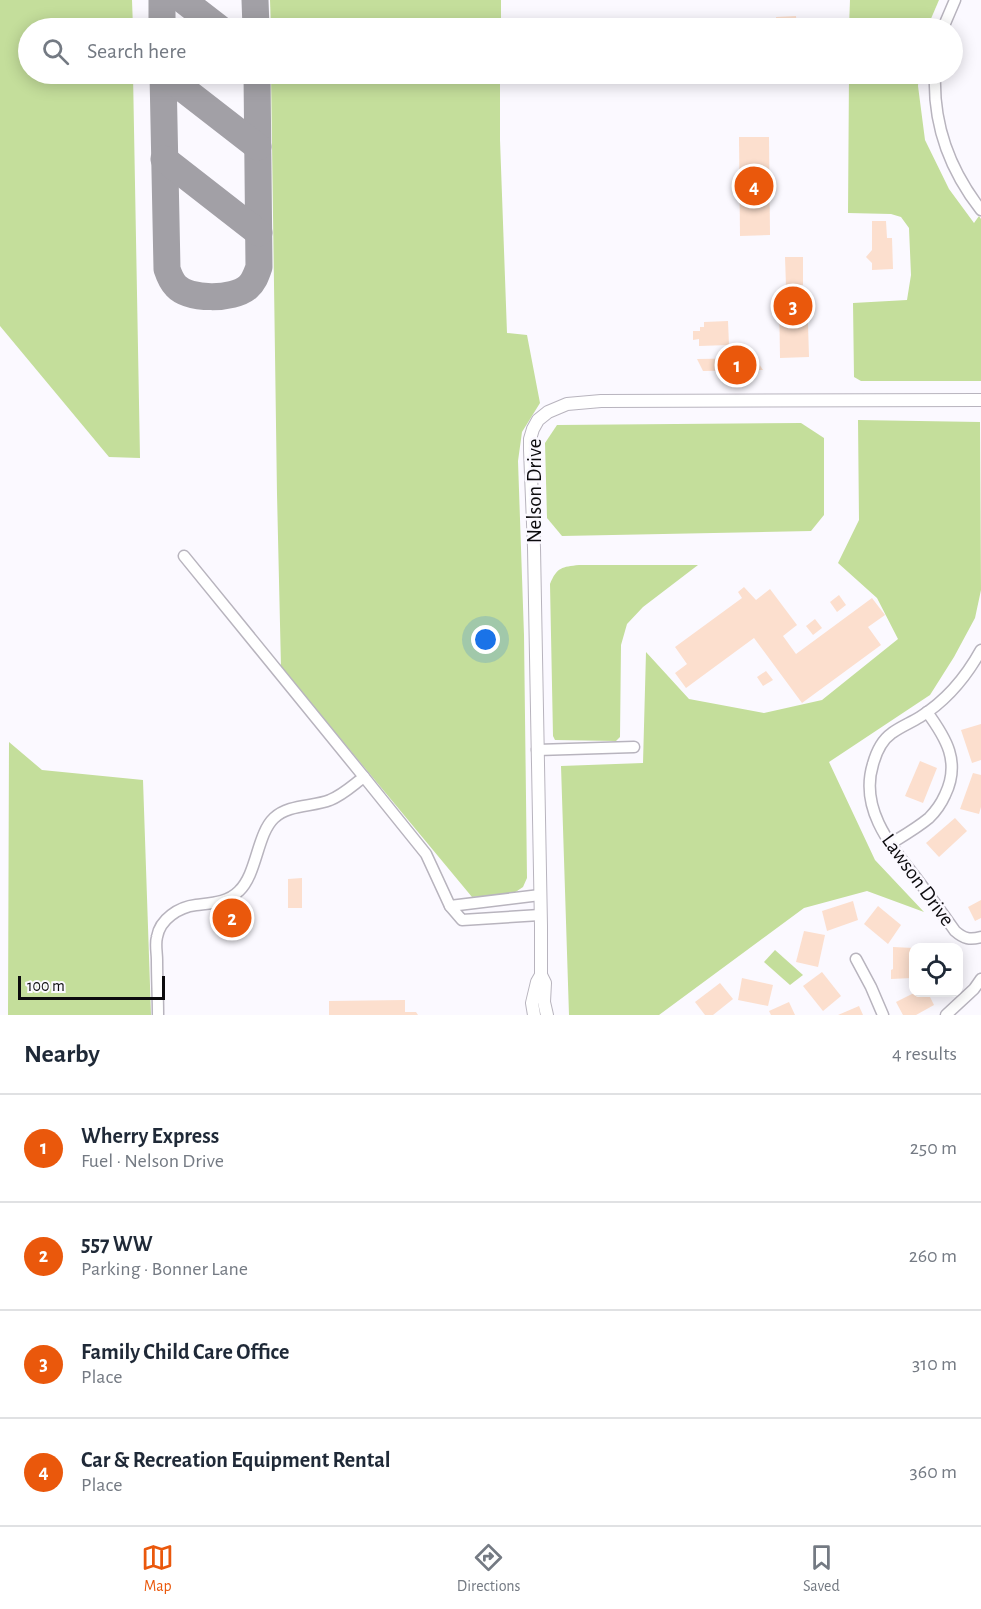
<!DOCTYPE html>
<html lang="en">
<head>
<meta charset="utf-8">
<style>
  body { margin:0; font-family:"Alegreya Sans",sans-serif; background:#f6f6f7; color:#1f2937 }
  .controls { position:absolute; right:18px; bottom:18px; display:grid; overflow:hidden; border-radius:12px; box-shadow:0 3px 15px #0003 }
  .controls button { width:54px; height:54px; display:grid; place-items:center; padding:0; border:0; border-bottom:2px solid #e0e1e3; background:#fff; color:#1f2937; font:30px sans-serif }
  .scale { position:absolute; left:18px; bottom:15px; width:147px; box-sizing:border-box; padding-left:6px; border:3px solid #0c0b0e; border-top:0; font-size:16px; line-height:21px; white-space:nowrap; color:#0c0b0e; -webkit-text-stroke:4px #fbf9ff; paint-order:stroke }
  .you { position:absolute; left:486px; top:640px; width:21px; height:21px; margin:-15px; border:4px solid #fff; border-radius:50%; background:#1a73e8; box-shadow:0 0 0 9px #1a73e833 }
  .badge { display:grid; place-items:center; width:39px; height:39px; border-radius:50%; background:#ea580c; color:#fff; font-size:20px; font-weight:700 }
  .pin { position:absolute; translate:-50% -50%; border:3px solid #fff; box-shadow:0 2px 6px #0006 }
  .list { margin:0; padding:0; list-style:none }
  h2 { display:flex; justify-content:space-between; align-items:center; height:78px; margin:0; padding:0 24px; font-size:26px }
  h2 small { font-size:20px; font-weight:400; color:#747a83 }
  .list li { display:grid; grid-template-columns:39px 1fr auto; gap:18px; align-items:center; box-sizing:border-box; height:108px; padding:0 24px; border-top:2px solid #e0e1e3 }
  .list b { display:block; font-size:22px; white-space:nowrap }
  .list p { margin:0; font-size:20px; white-space:nowrap; color:#747a83 }
  .list em { font-size:20px; font-style:normal; color:#747a83 }
  .icon { flex:none; width:33px; height:33px; fill:none; stroke:currentColor; stroke-width:2; stroke-linecap:round; stroke-linejoin:round }
  .map { position:relative; flex:none; width:981px; height:1015px; overflow:hidden }
  .search { position:absolute; background:#fff; box-shadow:0 3px 15px #0003; left:18px; right:18px; top:18px; height:66px; display:flex; align-items:center; gap:15px; box-sizing:border-box; padding:0 21px; border-radius:33px; color:#747a83; font-size:22px }
  .sheet { height:510px; background:#fff }
  nav { display:flex; justify-content:space-around; align-items:center; box-sizing:border-box; height:84px; border-top:2px solid #e0e1e3; background:#fff; font-size:16px; color:#747a83 }
  nav a { display:grid; justify-items:center; gap:3px }
  nav .on { color:#ea580c }
  .map>svg:first-child { display:block }
</style>
</head>
<body>
<div class="map">
<svg width="981" height="1015" viewBox="0 0 981 1015">
  <rect width="100%" height="100%" fill="#fbf9ff"/>
  <g fill="#c4de9b">
    <polygon points="0,0 132,0 133,28 28,28 28,74 133,74 140,458 109,457 0,326"/>
    <polygon points="270,0 501,0 501,28 271,28"/>
    <polygon points="850,0 939,0 927,28 849,28"/>
    <polygon points="271,74 500,74 500,140 507,333 527,335 540,403 522,432 518,461 524,635 527,878 523,887 514,893 472,897 281,667 277,494"/>
    <polygon points="849,74 919,74 918,86 925,140 949,189 974,223 979,216 981,219 981,381 861,381 854,377 853,303 907,300 911,275 909,228 901,217 891,214 848,213"/>
    <polygon points="858,420 980,422 981,590 975,618 954,657 930,695 829,762 875,860 924,912 867,891 804,908 659,1015 569,1015 561,766 643,763 646,652 689,699 764,713 822,700 898,639 877,598 838,563 859,520"/>
    <polygon points="801,423 824,438 824,515 811,531 562,536 547,518 545,443 557,425"/>
    <path d="M579,565h119l-55,42 -16,17 -6,21 -1,92 -4,4 -61,-1 -2,-4 -3,-152c7,-17 12,-17 29,-19z"/>
    <polygon points="9,742 42,770 143,780 151,1015 8,1015"/>
    <polygon points="775,950 803,975 790,985 764,962"/>
  </g>
  <g fill="none" stroke-linecap="round" stroke-linejoin="round">
    <g stroke="#a2a0a6" stroke-width="27">
      <polyline points="162,0 162,28"/>
      <polyline points="183,0 219,28"/>
      <polyline points="255,0 256,28"/>
      <path d="M163,74l4,195c2,6 4,12 9,17 13,14 57,14 72,1 6,-5 8,-12 11,-20l-2,-193"/>
      <polyline points="164,74 258,147"/>
      <polyline points="164,159 259,233"/>
    </g>
  </g>
  <g fill="#fcdfce">
    <polygon points="796,16 797,28 776,28 776,17"/>
    <rect x="787" y="74" width="10" height="9"/>
    <polygon points="739,137 769,137 770,235 740,236"/>
    <polygon points="872,221 886,221 887,238 892,238 893,269 872,270 872,263 866,257 872,250"/>
    <polygon points="785,257 803,257 803,285 786,286"/>
    <polygon points="807,292 809,357 780,358 779,293"/>
    <polygon points="728,321 729,345 699,346 699,339 693,340 693,331 700,331 700,327 704,327 704,322"/>
    <polygon points="755,358 763,370 703,371 697,359"/>
    <polygon points="744,587 756,600 770,589 797,625 783,636 796,654 872,598 885,615 868,627 881,645 802,703 754,638 686,688 675,673 687,664 675,647 742,598 738,592"/>
    <polygon points="839,595 846,605 837,612 830,602"/>
    <polygon points="815,619 822,628 813,635 806,626"/>
    <polygon points="766,671 773,680 763,686 757,677"/>
    <polygon points="981,724 981,760 972,763 961,730"/>
    <polygon points="920,761 937,768 923,803 905,796"/>
    <polygon points="973,773 981,775 981,807 979,814 960,809"/>
    <polygon points="955,818 967,831 939,857 926,843"/>
    <polygon points="302,878 302,908 288,908 288,879"/>
    <polygon points="981,900 981,918 975,921 968,907"/>
    <polygon points="853,901 858,920 827,931 822,911"/>
    <polygon points="878,906 901,925 888,944 864,924"/>
    <polygon points="804,931 825,935 818,967 796,962"/>
    <polygon points="893,947 914,948 912,978 891,979 891,970 893,969"/>
    <polygon points="822,972 841,996 823,1011 803,986"/>
    <polygon points="742,978 773,985 768,1006 738,1000"/>
    <polygon points="720,983 733,999 713,1015 705,1015 695,1002"/>
    <polygon points="914,993 928,993 934,1005 916,1015 903,1015 896,1002"/>
    <polygon points="405,1000 405,1012 416,1012 418,1015 329,1015 329,1001"/>
    <polygon points="789,1002 795,1015 771,1015 769,1011"/>
    <polygon points="859,1006 863,1015 838,1015"/>
  </g>
  <g fill="none" stroke-linecap="round" stroke-linejoin="round">
    <defs>
      <g id="minor">
        <polyline points="943,28 955,0"/>
        <path d="M935,74c-2,51 14,95 46,136"/>
        <polyline points="184,556 364,777"/>
        <path d="M981,650c-15,27 -35,51 -61,67 -10,6 -20,10 -28,16 -10,7 -16,20 -19,31 -14,45 18,82 44,115 13,17 26,35 38,52 9,8 15,9 26,6"/>
        <polyline points="537,750 634,747"/>
        <path d="M890,844c13,-8 27,-16 39,-26 7,-7 12,-14 16,-23 16,-33 1,-57 -18,-83"/>
        <polyline points="450,906 540,895"/>
        <polyline points="856,959 871,987 883,1015"/>
        <path d="M158,1015c0,-18 -1,-36 -1,-55 0,-7 -2,-16 0,-23 3,-18 22,-30 39,-32 15,-2 31,-2 43,-14 18,-17 18,-57 35,-73 15,-14 39,-11 56,-18 13,-5 23,-15 34,-23l62,77 24,52 12,14 78,-5"/>
        <polyline points="946,1015 974,989 981,979"/>
      </g>
      <g id="tertiary">
        <polyline points="541,975 545,983 544,1002 547,1015"/>
        <polyline points="534,1015 532,1003 537,982 541,975 541,926 534,548 530,450 530,439 533,429 538,420 548,412 567,404 601,401 981,400"/>
      </g>
    </defs>
    <use href="#minor" stroke="#b8b4be" stroke-width="13"/>
    <use href="#tertiary" stroke="#b8b4be" stroke-width="14"/>
    <use href="#minor" stroke="#fff" stroke-width="10"/>
    <use href="#tertiary" stroke="#fff" stroke-width="12"/>
  </g>
  <g text-anchor="middle" dominant-baseline="central" stroke-width="5" stroke-linejoin="round" paint-order="stroke">
    <g font-size="21" fill="#0c0b0e" stroke="#fbf9ff">
      <text transform="translate(534 491) rotate(-90)">Nelson Drive</text>
      <text transform="translate(918 880) rotate(54)">Lawson Drive</text>
    </g>
  </g>
</svg>
<div class="controls">
<button><svg class="icon" aria-label="locate" viewBox="0 0 24 24"><circle cx="12" cy="12" r="6"/><path d="M12 2v4M12 18v4M2 12h4M18 12h4"/></svg></button>
</div>
<div class="scale">100 m</div>
<div class="you"></div>
<div class="pin badge" style="left:737px;top:365px">1</div>
<div class="pin badge" style="left:232px;top:918px">2</div>
<div class="pin badge" style="left:793px;top:306px">3</div>
<div class="pin badge" style="left:754px;top:186px">4</div>
<div class="search"><svg class="icon" aria-label="search" viewBox="0 0 24 24"><circle cx="10" cy="10" r="6"/><path d="M15 15l6 6"/></svg>Search here</div>
</div>
<section class="sheet">
<h2>Nearby<small>4 results</small></h2>
<ul class="list">
<li><span class="badge">1</span><div><b>Wherry Express</b><p>Fuel · Nelson Drive</p></div><em>250 m</em></li>
<li><span class="badge">2</span><div><b>557 WW</b><p>Parking · Bonner Lane</p></div><em>260 m</em></li>
<li><span class="badge">3</span><div><b>Family Child Care Office</b><p>Place</p></div><em>310 m</em></li>
<li><span class="badge">4</span><div><b>Car &amp; Recreation Equipment Rental</b><p>Place</p></div><em>360 m</em></li>
</ul>
</section>
<nav>
<a class="on"><svg class="icon" aria-label="map" viewBox="0 0 24 24"><path d="M3 6l6-2 6 2 6-2v14l-6 2-6-2-6 2zM9 4v14M15 6v14"/></svg>Map</a>
<a><svg class="icon" aria-label="directions" viewBox="0 0 24 24"><path d="M12 3l9 9-9 9-9-9zM9 14v-3h6M13 9l2 2-2 2"/></svg>Directions</a>
<a><svg class="icon" aria-label="saved" viewBox="0 0 24 24"><path d="M7 4h10v16l-5-4-5 4z"/></svg>Saved</a>
</nav>
</body>
</html>
